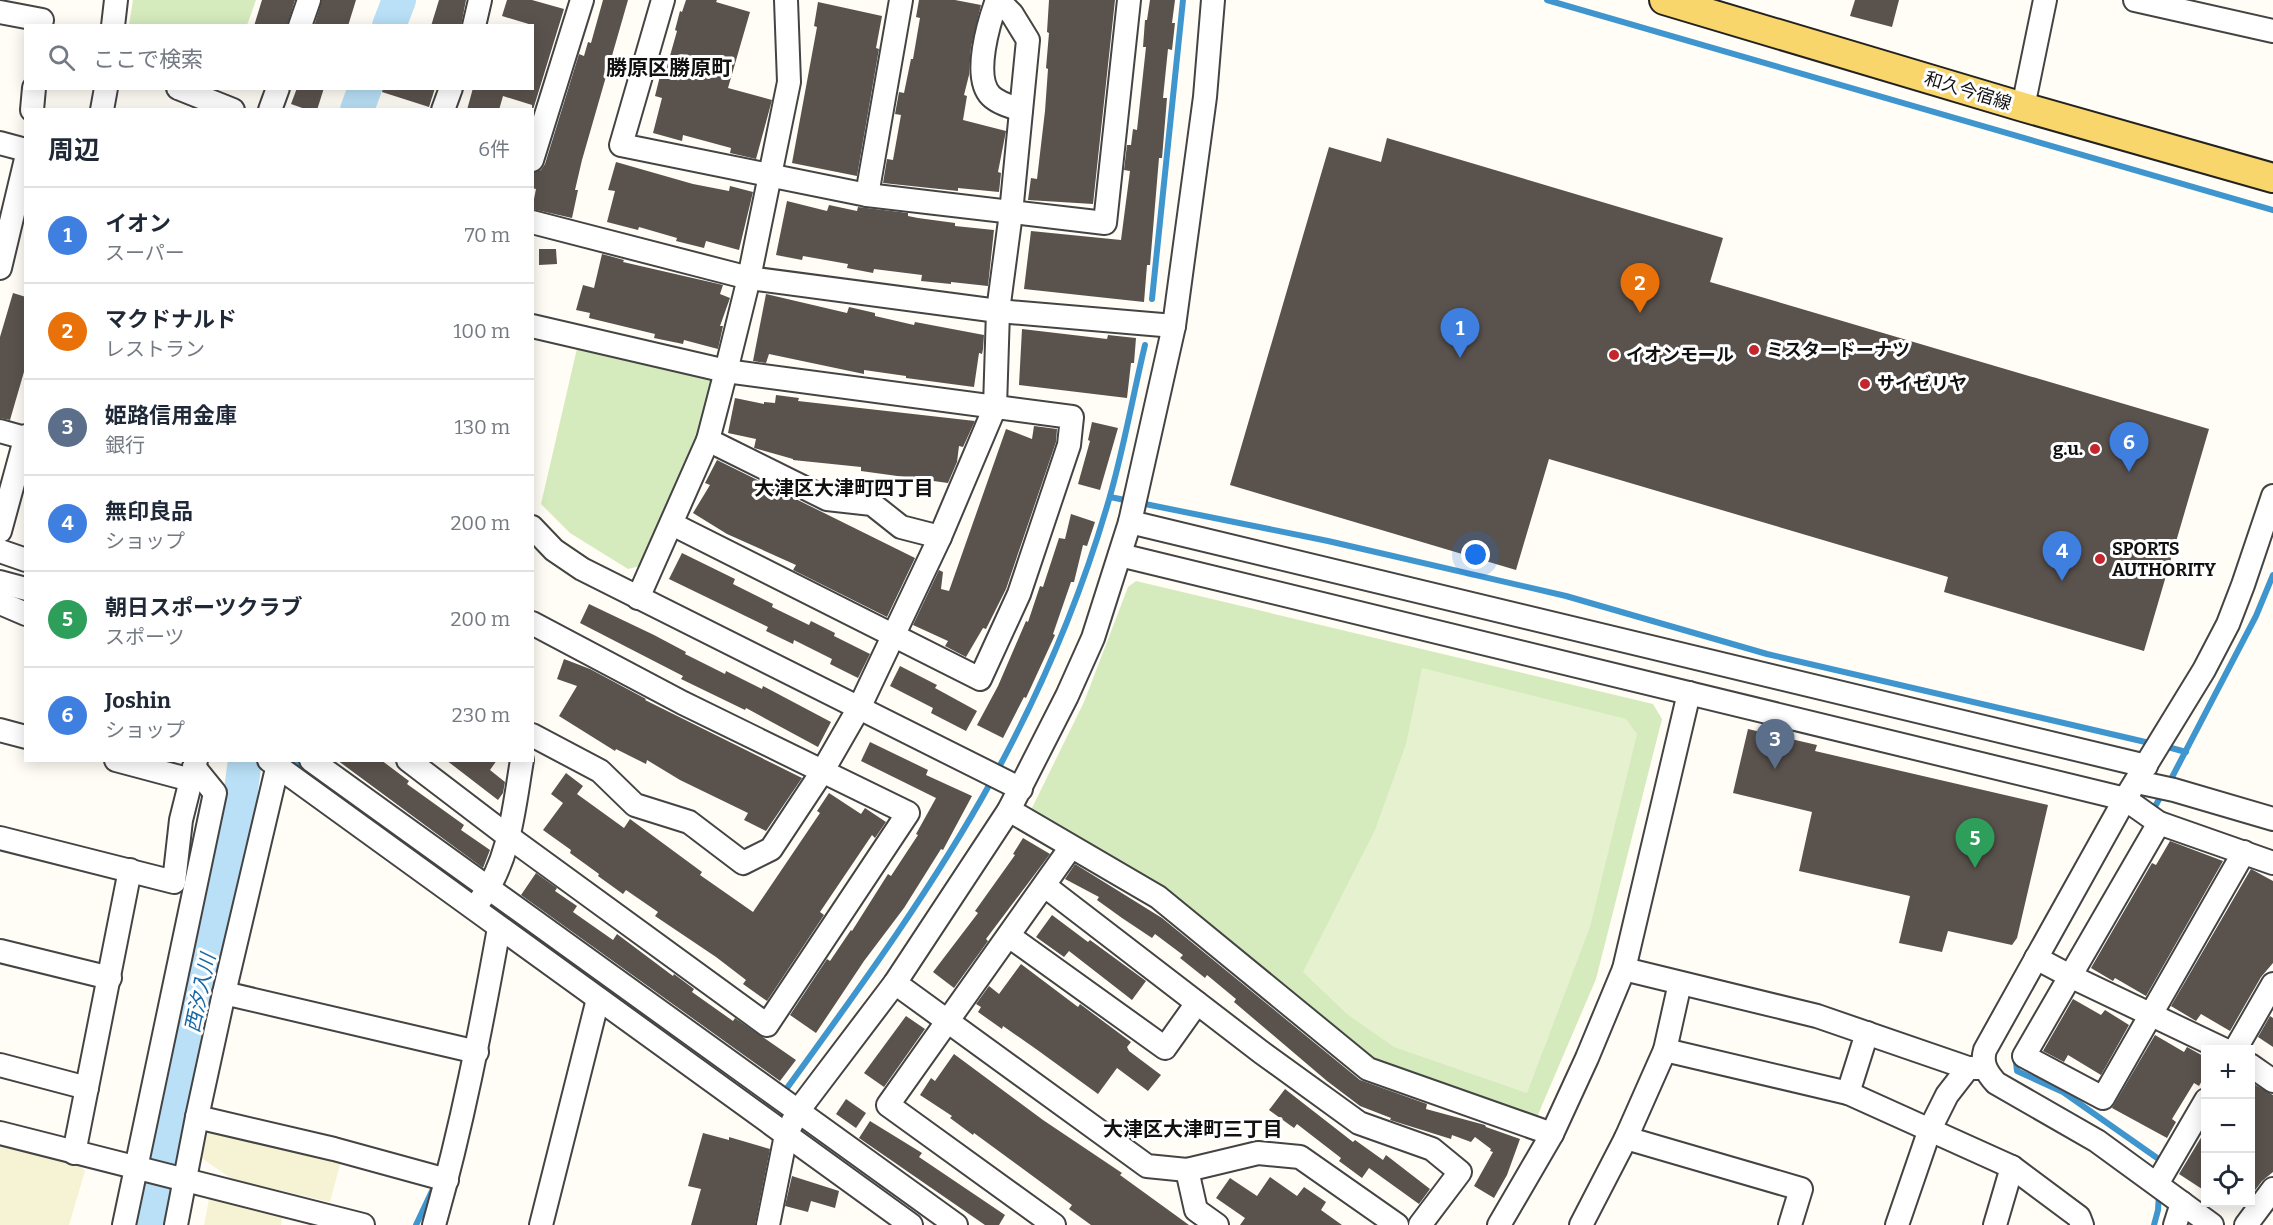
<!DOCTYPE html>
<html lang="ja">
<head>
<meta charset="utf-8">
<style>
  body { margin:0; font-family:Bitter,"Noto Sans JP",serif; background:#f6f6f7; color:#1f2937 }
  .controls { position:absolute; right:18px; bottom:18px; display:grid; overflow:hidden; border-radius:0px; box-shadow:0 3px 15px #0003 }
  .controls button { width:54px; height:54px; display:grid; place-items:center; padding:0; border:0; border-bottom:2px solid #e0e1e3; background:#fff; color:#1f2937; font:30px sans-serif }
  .you { position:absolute; left:1476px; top:555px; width:21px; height:21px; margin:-15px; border:4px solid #fff; border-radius:50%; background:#1a73e8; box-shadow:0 0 0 9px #1a73e833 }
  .badge { display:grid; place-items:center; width:39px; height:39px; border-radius:50%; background:#0b8043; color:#fff; font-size:20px; font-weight:700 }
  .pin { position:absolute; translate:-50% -50px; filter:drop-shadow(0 2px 3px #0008) }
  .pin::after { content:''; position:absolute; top:32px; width:21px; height:18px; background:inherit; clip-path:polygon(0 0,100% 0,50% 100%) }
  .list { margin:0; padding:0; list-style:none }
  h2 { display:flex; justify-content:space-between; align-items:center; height:78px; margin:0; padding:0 24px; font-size:26px }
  h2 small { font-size:20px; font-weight:400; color:#747a83 }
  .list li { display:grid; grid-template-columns:39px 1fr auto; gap:18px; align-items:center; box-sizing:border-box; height:96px; padding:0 24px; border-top:2px solid #e0e1e3 }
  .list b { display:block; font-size:22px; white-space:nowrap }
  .list p { margin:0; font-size:20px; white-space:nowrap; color:#747a83 }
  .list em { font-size:20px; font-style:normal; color:#747a83 }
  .icon { flex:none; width:33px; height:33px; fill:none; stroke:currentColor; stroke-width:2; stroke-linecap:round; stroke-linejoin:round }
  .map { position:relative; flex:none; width:2273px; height:1225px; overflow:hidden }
  .search { position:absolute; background:#fff; box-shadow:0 3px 15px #0003; left:24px; top:24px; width:510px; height:66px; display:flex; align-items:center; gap:15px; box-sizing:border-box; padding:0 21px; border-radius:0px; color:#747a83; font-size:22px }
  .panel { position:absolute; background:#fff; box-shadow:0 3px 15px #0003; left:24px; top:108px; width:510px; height:654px; border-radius:0px }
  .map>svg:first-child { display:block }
</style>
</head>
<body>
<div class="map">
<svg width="2273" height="1225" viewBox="0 0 2273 1225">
  <rect width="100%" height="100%" fill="#fffdf5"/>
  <g fill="#f6f3d4">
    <polygon points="208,1129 341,1161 330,1202 232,1179 200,1157"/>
    <polygon points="0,1139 73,1158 85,1171 69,1225 0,1225"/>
    <polygon points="210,1194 284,1212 281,1225 204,1225"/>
  </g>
  <g fill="#d5ebbd">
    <polygon points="133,0 256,0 247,25 129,25"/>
    <polygon points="578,344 709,373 715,385 665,521 644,565 628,569 570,533 541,504"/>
    <polygon points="1136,581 1653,704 1662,719 1596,979 1537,1117 1385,1065 1339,1038 1030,812 1084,702 1128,587"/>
  </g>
  <polygon fill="#e6f2cf" points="1422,668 1626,719 1637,734 1590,927 1527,1093 1394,1047 1347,1014 1303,972 1375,830 1406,744"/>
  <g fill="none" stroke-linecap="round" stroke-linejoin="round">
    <g stroke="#3f96cf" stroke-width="6">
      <polyline points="1547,0 2273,210"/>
      <polyline points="1152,299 1183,0"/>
      <polyline points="1110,497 1130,501"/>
      <polyline points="1140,503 1328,541 1566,596 1767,654 2154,744"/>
      <polyline points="2164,746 2186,752"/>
      <polyline points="293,760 310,772"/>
      <path d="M997,771c47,-87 86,-180 113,-275 14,-49 23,-101 35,-151"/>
      <polyline points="2169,783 2256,616 2273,575"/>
      <polyline points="2152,812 2163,792"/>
      <polyline points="2015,1055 2017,1071 2063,1092 2160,1160 2160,1166"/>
      <path d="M782,1095c74,-102 149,-204 210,-315"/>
      <polyline points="416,1225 432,1191"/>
      <polyline points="2154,1225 2158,1210 2159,1194"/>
    </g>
    <g stroke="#b9e0f7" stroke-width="34">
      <polyline points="389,26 399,0"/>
      <polyline points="357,110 365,88"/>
      <polyline points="149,1225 235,835 245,760"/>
    </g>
  </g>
  <g fill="#5a524d">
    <polygon points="262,0 295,0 287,26 254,26"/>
    <polygon points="322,0 356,0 348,26 314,26"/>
    <polygon points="439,0 466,0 461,26 431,26"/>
    <polygon points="507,0 532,0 564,9 532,113 532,105 503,96 499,110 467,110 473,88 532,88 532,25 502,16"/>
    <polygon points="603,0 628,0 582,160 575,190 578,190 572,218 532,209 536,189 532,188 532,173 541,170 545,164 579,54 584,56 588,42 591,43"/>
    <polygon points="686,0 717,0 716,2 750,12 728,88 772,100 756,159 730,153 731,148 683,135 682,141 653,133 662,98 655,96 660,76 664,77 677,31 675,30 680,11 682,12"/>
    <polygon points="919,0 955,0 981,5 971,47 969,75 964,95 967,96 963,120 1006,131 998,172 1001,173 999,192 958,188 958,191 883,183 887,159 893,160 901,115 895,114 899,92 904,93 911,59 913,59 920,18 916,17"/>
    <polygon points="1049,0 1115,0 1093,204 1028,200 1031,178 1037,179 1045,111 1048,69 1046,68 1049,33 1047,32"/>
    <polygon points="1150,0 1175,0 1172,23 1175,23 1172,50 1168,49 1163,98 1167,98 1162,158 1159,158 1150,265 1147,265 1144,302 1024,289 1031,231 1121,240 1130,171 1124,170 1127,145 1131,145 1133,129 1137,130 1146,47 1143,47 1145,20 1147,20"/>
    <polygon points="1855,0 1899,0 1892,27 1850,16"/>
    <polygon points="818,2 882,16 876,48 879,49 857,176 792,163 817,27 814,26"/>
    <polygon points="297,88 324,88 317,110 308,110 291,104"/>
    <polygon points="383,88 435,88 429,107 382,92"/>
    <polygon points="1387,138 1723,238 1710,282 2209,429 2144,651 1944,592 1948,577 1549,459 1516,570 1230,485 1329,147 1381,162"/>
    <polygon points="616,162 693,184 729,191 730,186 753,192 739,250 706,241 704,248 676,241 677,238 639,227 638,230 607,222 615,191 608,190"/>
    <polygon points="787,201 827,211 829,205 857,211 858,207 908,213 908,216 918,218 955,223 955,226 994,230 988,286 951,282 951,284 921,281 922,275 874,269 873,273 847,268 848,264 803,256 802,260 776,255"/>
    <polygon points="539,249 556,249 557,264 539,265"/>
    <polygon points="602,254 624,260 623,262 723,285 720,294 730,298 720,326 723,326 718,349 684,340 683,344 654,338 655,334 589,318 590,313 576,310 583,285 594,288"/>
    <polygon points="13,293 26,297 26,365 10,420 0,418 0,337"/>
    <polygon points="766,294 847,313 849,307 875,313 875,316 914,325 915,322 984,335 983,349 982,354 979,353 974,387 906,378 906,376 864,370 864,374 769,354 766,363 753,361"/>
    <polygon points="1022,329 1107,339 1108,335 1136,338 1134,363 1131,363 1127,398 1019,385"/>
    <polygon points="776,395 799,398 798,401 975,421 963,447 959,446 957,462 948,483 861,471 861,467 793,460 793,459 754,448 756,439 728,433 735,398 764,404 764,402 775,403"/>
    <polygon points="1092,422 1118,428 1100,490 1078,484 1090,441 1088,440"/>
    <polygon points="1034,426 1057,429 1056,442 1006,589 986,629 983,628 966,657 945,646 948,641 913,625 939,570 943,572 941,589 949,591 1006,429 1032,439"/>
    <polygon points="717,460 915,558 887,617 793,570 796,565 727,534 693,513 710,485 705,483"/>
    <polygon points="1071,514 1095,522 1087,546 1083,545 1074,582 1071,582 1053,634 1055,635 1026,698 1024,697 1003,738 977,725 998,686 1026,621 1028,622 1040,586 1043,587 1059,538 1065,539"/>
    <polygon points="682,553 735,579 733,584 773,604 772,607 809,625 811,621 835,633 834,636 870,654 858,678 830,664 832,659 794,640 793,644 766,631 768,627 669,579"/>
    <polygon points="589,604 654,635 686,652 685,654 725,674 726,671 762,689 763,686 831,722 818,747 746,708 745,710 681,679 683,676 580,623"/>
    <polygon points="564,659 590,669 646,699 645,700 802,778 766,831 744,820 748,813 680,780 647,760 646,764 616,749 615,751 559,716 577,686 557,679"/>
    <polygon points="900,666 937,685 935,688 977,711 966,731 931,713 933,708 890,686"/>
    <polygon points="1748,729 1817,745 1815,751 2048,805 2017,938 2012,945 1948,931 1942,952 1899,943 1910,896 1799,871 1812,812 1733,793"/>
    <polygon points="870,742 928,770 926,775 972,796 943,850 941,849 904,908 864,961 816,1033 790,1015 827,959 830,961 851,930 852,931 888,874 891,876 918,835 916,834 936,798 861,761"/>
    <polygon points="337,760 381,760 409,781 407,784 464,825 461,830 490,850 483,868"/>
    <polygon points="446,760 497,760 490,770 505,782 503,793 498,800"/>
    <polygon points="566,773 583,786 577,794 624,828 630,819 702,872 700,875 753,912 820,813 817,811 829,793 861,814 865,808 886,822 875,838 872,835 820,912 824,915 767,1001 743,984 746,980 716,957 655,916 658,912 626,890 623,894 598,876 599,874 570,853 571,850 543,830 563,803 551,794"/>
    <polygon points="1023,838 1050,854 986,939 988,941 954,988 933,972 978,913 975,911 1015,855 1013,854"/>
    <polygon points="2170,841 2223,861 2146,996 2115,978 2113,981 2091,968 2152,863 2156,865"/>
    <polygon points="1075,864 1162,918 1360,1080 1427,1104 1426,1109 1485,1125 1486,1127 1520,1139 1507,1175 1494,1198 1474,1186 1493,1152 1490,1151 1491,1149 1475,1137 1471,1142 1452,1135 1451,1139 1390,1120 1391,1118 1360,1106 1327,1081 1234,1002 1236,999 1207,975 1205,978 1180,958 1183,955 1155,934 1152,938 1122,918 1097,900 1099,897 1065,879"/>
    <polygon points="2251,869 2273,881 2273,963 2261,977 2230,1031 2201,1014 2196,1021 2171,1006"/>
    <polygon points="536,873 557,888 555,891 577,906 573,912 613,940 617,934 673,976 674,974 694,989 692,992 733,1021 735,1018 796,1060 780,1081 521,895"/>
    <polygon points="1052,915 1088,942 1090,940 1146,981 1132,1000 1069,951 1064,957 1036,937"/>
    <polygon points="1021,964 1078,1007 1080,1004 1131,1042 1127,1047 1129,1051 1161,1075 1148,1091 1117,1068 1098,1094 1036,1049 1003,1026 1002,1029 978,1012 981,1007 976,1004 989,986 999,994"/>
    <polygon points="2073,999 2101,1015 2105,1010 2129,1025 2101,1075 2068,1055 2064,1062 2043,1051"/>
    <polygon points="906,1016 925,1029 884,1087 864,1073"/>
    <polygon points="2270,1016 2273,1018 2273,1047 2258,1037"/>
    <polygon points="2155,1035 2184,1052 2187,1047 2205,1057 2205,1075 2199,1086 2194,1083 2172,1119 2176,1122 2167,1138 2112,1108"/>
    <polygon points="954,1054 1043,1120 1122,1173 1120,1175 1189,1225 1091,1225 1069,1209 1072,1205 974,1133 973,1135 950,1118 952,1116 920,1095 931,1078 935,1081"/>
    <polygon points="2250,1082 2273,1095 2273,1172 2262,1181 2250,1197"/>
    <polygon points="1285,1089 1353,1142 1355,1140 1383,1160 1386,1155 1430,1189 1419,1204 1369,1168 1362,1178 1339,1161 1341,1158 1297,1124 1294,1128 1269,1110"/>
    <polygon points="846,1099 866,1113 856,1128 836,1114"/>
    <polygon points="870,1121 922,1153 919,1157 1005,1215 999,1225 985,1225 859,1138"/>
    <polygon points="2205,1131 2205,1191 2179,1174"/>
    <polygon points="703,1133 729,1140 729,1137 770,1149 755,1225 691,1225 701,1189 688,1186"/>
    <polygon points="792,1176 839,1191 835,1208 811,1201 808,1212 785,1206"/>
    <polygon points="1270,1177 1297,1196 1304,1187 1326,1202 1321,1210 1342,1225 1240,1225 1245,1218 1216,1198 1230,1178 1257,1196"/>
  </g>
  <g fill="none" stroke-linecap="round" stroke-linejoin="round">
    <defs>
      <g id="minor">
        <polyline points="663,0 621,145 867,195 1105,223 1129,0"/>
        <path d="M997,0c-8,22 -25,77 -6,96 7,7 21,11 30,14"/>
        <polyline points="2135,0 2273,31"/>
        <polyline points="0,12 42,20"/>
        <polyline points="113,26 116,0"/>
        <polyline points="300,26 309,0"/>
        <polyline points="474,26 480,0"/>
        <polyline points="178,88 233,110"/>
        <polyline points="2023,107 2045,0"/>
        <polyline points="32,110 34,88"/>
        <polyline points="102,110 106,88"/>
        <polyline points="270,110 278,88"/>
        <polyline points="443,110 451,88"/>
        <polyline points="0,143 26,150"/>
        <polyline points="532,160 582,0"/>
        <polyline points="867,195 901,0"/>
        <polyline points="532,222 749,278 998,311 1174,326"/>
        <polyline points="0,268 26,159"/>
        <polyline points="532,326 726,371 1072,417 1069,445 1019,594 980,679 672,524"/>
        <polyline points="0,431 25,438"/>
        <polyline points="708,440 827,499 872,504 901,527 940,537"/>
        <polyline points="1130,522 2146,766"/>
        <polyline points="532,527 554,550 582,569 1021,789"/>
        <polyline points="0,531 26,436"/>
        <polyline points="0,551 26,560"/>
        <polyline points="1120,555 2125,799 2159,823 2273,863"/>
        <polyline points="0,582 26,589"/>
        <polyline points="638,598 708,440 726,371 749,278 789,82 786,0"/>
        <polyline points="0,603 26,614"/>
        <polyline points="0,730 26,737"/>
        <polyline points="532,735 600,771 635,805 689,822 743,863 771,849 822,772 860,706 940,537 995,407 998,311 1011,213 1028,40 1012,14 998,0"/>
        <polyline points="116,760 191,780"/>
        <polyline points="269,760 911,1225"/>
        <polyline points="311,760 956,1225"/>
        <polyline points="408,760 509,837 767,1025 908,813 683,703 532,623"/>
        <polyline points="2137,782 2174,790 2273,819"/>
        <polyline points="1009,810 1158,897 1368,1069 1552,1134"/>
        <polyline points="2159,823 2024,1056 2103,1098 2244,852"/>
        <polyline points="0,838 174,882 181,820 196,760"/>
        <polyline points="1045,886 1261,1052 1359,1123 1432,1149 1460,1172 1420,1225"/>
        <path d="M481,899c29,-39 33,-92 41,-139"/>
        <polyline points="1009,936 1165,1048 1197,1003"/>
        <polyline points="0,951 110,978"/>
        <polyline points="2036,958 2070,976 2225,1050"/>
        <polyline points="1624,969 1817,1016 1968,1068 1985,1068"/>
        <polyline points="895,983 1147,1166 1187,1170 1258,1153 1300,1157 1397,1225"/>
        <polyline points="224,993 477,1052"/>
        <polyline points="1665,1050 1680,983"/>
        <polyline points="2235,1050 2273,984"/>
        <polyline points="0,1065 87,1088"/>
        <polyline points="2250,1065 2273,1081"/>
        <polyline points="1848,1093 1867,1033"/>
        <polyline points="197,1117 334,1149 447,1180"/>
        <polyline points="0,1133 363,1225"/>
        <polyline points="1626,1138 1801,1189 1790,1225"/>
        <polyline points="74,1153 130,870"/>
        <polyline points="1187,1170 1196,1210 1217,1225"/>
        <polyline points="2157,1184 2206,1100"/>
        <polyline points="124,1225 215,793 194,767"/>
        <polyline points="176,1225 197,1117 224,993 279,760"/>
        <path d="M434,1225c28,-98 47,-197 65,-297"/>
        <polyline points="541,1225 598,999"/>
        <polyline points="768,1225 786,1135 798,1111 895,983 1009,810 1067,696 1093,638 1130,522 1174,326 1205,97 1213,0"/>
        <polyline points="1054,1225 888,1105 1071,847"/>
        <polyline points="1499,1225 1552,1134 1587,1058 1624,969 1689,693"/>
        <polyline points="1581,1225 1626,1138 1665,1050 1848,1093 2012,1167 2079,1217 2082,1225"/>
        <polyline points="1897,1225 1930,1129 1947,1095 1968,1068"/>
        <polyline points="1995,1225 2012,1167"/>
        <polyline points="2175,1225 2182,1203"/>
        <path d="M2212,1225l-115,-84 -101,-58c-9,-10 -15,-19 -11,-33l140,-251 79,-129 24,-46 15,-39 30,-89"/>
        <polyline points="2246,1225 2273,1189"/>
      </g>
      <polyline id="major" points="1664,0 2023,107 2273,178"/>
    </defs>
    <use href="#minor" stroke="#444" stroke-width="26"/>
    <use href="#major" stroke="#222" stroke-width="32"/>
    <use href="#minor" stroke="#fff" stroke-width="22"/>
    <use href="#major" stroke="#f9d66b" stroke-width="28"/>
  </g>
  <g fill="#c4262e" stroke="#fff" stroke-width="2">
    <circle cx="1754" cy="350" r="6"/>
    <circle cx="1614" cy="355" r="6"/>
    <circle cx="1865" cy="384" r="6"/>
    <circle cx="2095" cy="449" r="6"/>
    <circle cx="2100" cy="559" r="6"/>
  </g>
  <g text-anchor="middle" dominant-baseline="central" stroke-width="6" stroke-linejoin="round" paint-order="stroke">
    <g font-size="18" fill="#111" stroke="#fff">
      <text transform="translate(1968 91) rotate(17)">和久今宿線</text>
    </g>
    <g font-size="18" font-weight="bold" fill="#111" stroke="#fff" text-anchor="start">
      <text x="1766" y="350">ミスタードーナツ</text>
      <text x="1626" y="355">イオンモール</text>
      <text x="1877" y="384">サイゼリヤ</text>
      <text x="2083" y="449" text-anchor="end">g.u.</text>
      <text x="2112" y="549">SPORTS<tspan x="2112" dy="21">AUTHORITY</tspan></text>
    </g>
    <g font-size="20" font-weight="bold" fill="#111" stroke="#fff">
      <text x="844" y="488">大津区大津町四丁目</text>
      <text x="1193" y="1129">大津区大津町三丁目</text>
    </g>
    <g font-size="20" font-style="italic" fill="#1768a6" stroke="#fff">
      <text transform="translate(200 993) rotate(-78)">西汐入川</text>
    </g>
    <g font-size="21" font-weight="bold" fill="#111" stroke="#fff">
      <text x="669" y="68">勝原区勝原町</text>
    </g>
  </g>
</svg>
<div class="controls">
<button>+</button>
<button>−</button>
<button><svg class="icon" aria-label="locate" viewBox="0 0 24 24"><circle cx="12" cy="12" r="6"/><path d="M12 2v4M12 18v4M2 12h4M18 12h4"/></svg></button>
</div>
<div class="you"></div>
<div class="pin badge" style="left:1460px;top:358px;background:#3f7fe0">1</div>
<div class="pin badge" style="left:1640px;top:313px;background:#e8710a">2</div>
<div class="pin badge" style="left:1775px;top:769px;background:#5c6f8a">3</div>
<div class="pin badge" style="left:2062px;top:581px;background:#3f7fe0">4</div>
<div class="pin badge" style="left:1975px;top:868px;background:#2e9e5b">5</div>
<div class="pin badge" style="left:2129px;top:472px;background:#3f7fe0">6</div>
<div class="search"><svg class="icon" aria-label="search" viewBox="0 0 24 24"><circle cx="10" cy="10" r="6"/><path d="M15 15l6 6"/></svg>ここで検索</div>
<section class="panel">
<h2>周辺<small>6件</small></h2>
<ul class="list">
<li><span class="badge" style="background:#3f7fe0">1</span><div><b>イオン</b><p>スーパー</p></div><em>70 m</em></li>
<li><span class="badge" style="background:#e8710a">2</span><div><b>マクドナルド</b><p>レストラン</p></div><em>100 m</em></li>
<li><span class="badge" style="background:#5c6f8a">3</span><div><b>姫路信用金庫</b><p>銀行</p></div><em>130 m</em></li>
<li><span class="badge" style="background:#3f7fe0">4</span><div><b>無印良品</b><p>ショップ</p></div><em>200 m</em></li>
<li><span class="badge" style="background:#2e9e5b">5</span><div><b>朝日スポーツクラブ</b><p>スポーツ</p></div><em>200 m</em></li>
<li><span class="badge" style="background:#3f7fe0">6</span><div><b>Joshin</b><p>ショップ</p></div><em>230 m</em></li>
</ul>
</section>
</div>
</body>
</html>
